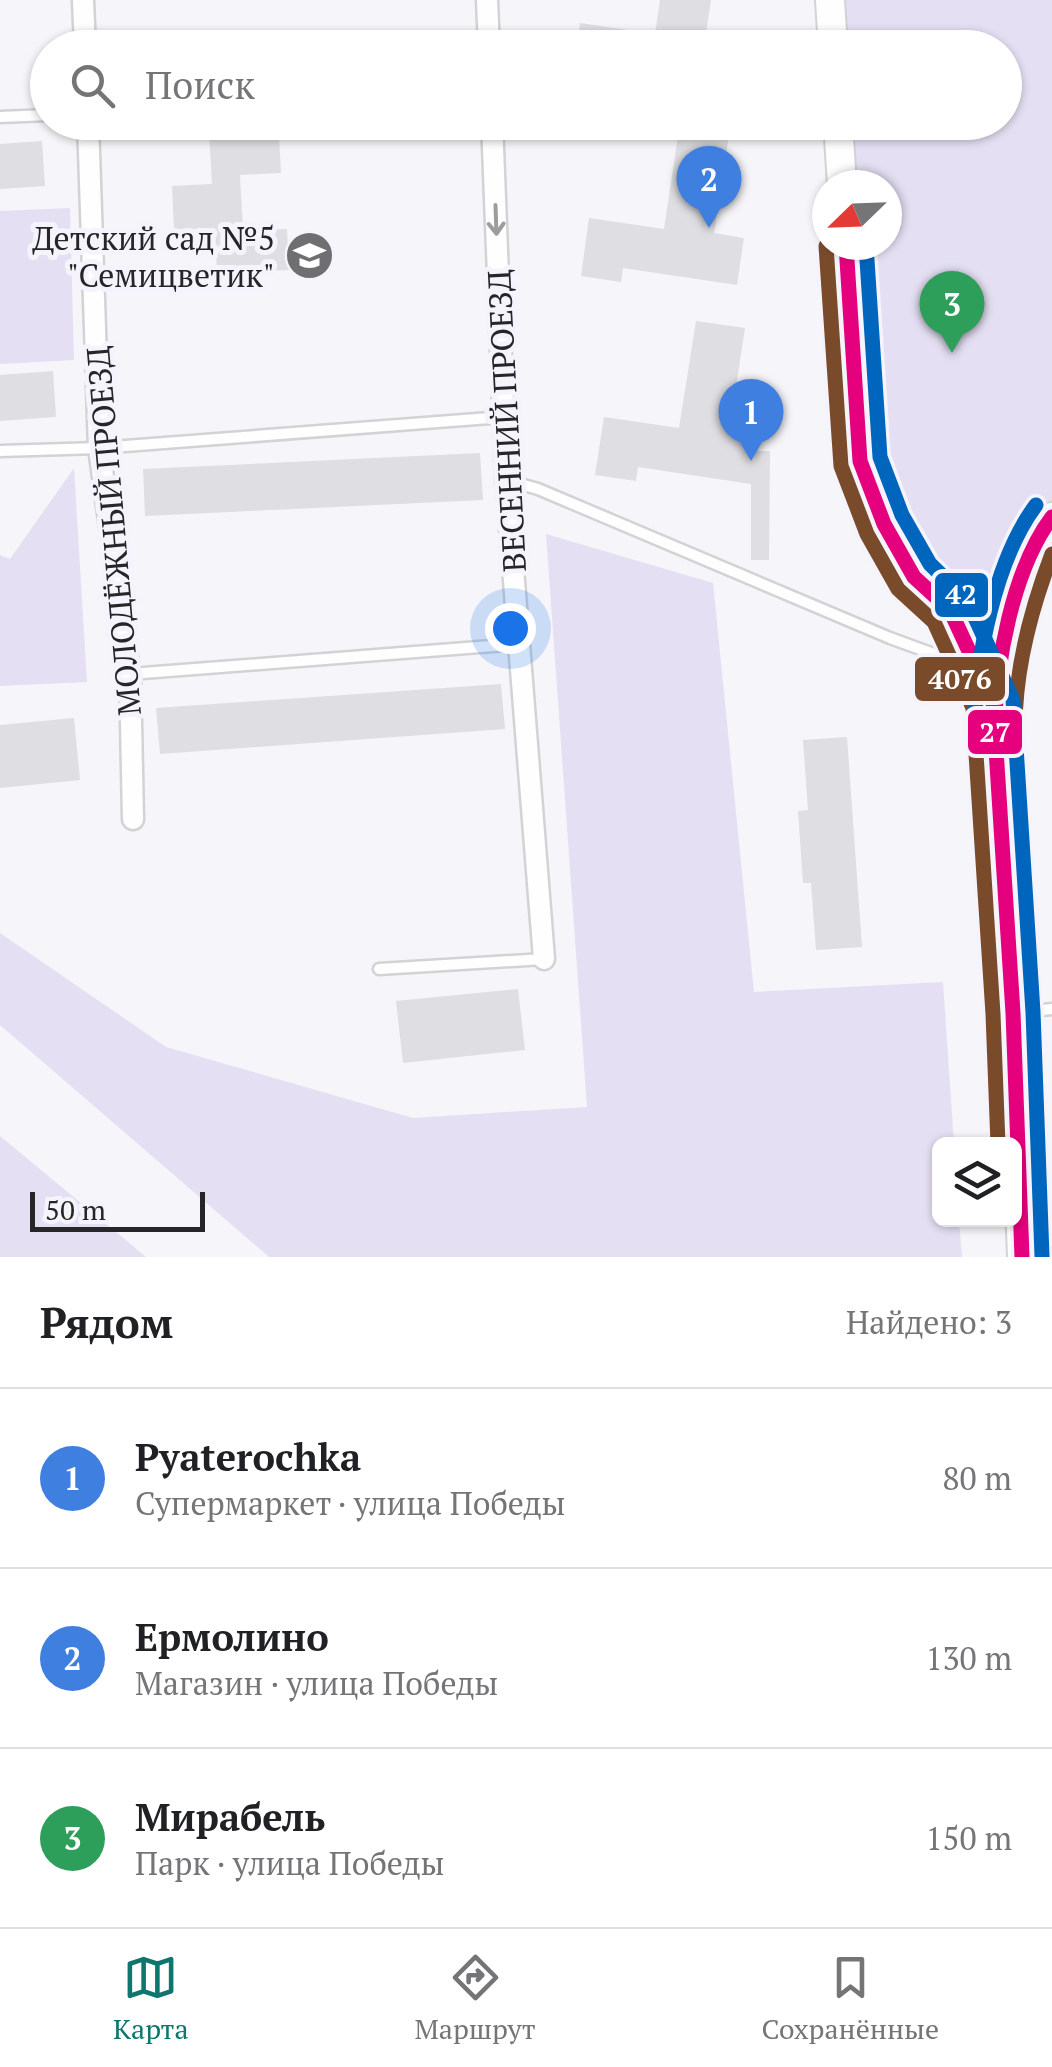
<!DOCTYPE html>
<html lang="ru">
<head>
<meta charset="utf-8">
<style>
  body { margin:0; font-family:"PT Serif",serif; background:#f6f6f6; color:#202124 }
  .controls { position:absolute; right:30px; bottom:30px; display:grid; overflow:hidden; border-radius:15px; box-shadow:0 2px 8px #0004 }
  .controls button { width:90px; height:90px; display:grid; place-items:center; padding:0; border:0; border-bottom:2px solid #e0e0e0; background:#fff; color:#202124; font:50px sans-serif }
  .compass { position:absolute; left:812px; top:170px; width:90px; height:90px; border-radius:50%; background:#fff; box-shadow:0 2px 8px #0004; rotate:247deg }
  .scale { position:absolute; left:30px; bottom:25px; width:175px; box-sizing:border-box; padding-left:10px; border:5px solid #262628; border-top:0; font-size:28px; line-height:35px; white-space:nowrap; color:#262628; -webkit-text-stroke:8px #f5f3fb; paint-order:stroke }
  .you { position:absolute; left:510px; top:628px; width:35px; height:35px; margin:-25px; border:8px solid #fff; border-radius:50%; background:#1a73e8; box-shadow:0 0 0 15px #1a73e833 }
  .badge { display:grid; place-items:center; width:65px; height:65px; border-radius:50%; background:#0f766e; color:#fff; font-size:32px; font-weight:700 }
  .pin { position:absolute; translate:-50% -82px; filter:drop-shadow(0 2px 5px #0008) }
  .pin::after { content:''; position:absolute; top:52px; width:35px; height:30px; background:inherit; clip-path:polygon(0 0,100% 0,50% 100%) }
  .list { margin:0; padding:0; list-style:none }
  h2 { display:flex; justify-content:space-between; align-items:center; height:130px; margin:0; padding:0 40px; font-size:42px }
  h2 small { font-size:32px; font-weight:400; color:#757577 }
  .list li { display:grid; grid-template-columns:65px 1fr auto; gap:30px; align-items:center; box-sizing:border-box; height:180px; padding:0 40px; border-top:2px solid #e0e0e0 }
  .list b { display:block; font-size:38px; white-space:nowrap }
  .list p { margin:0; font-size:32px; white-space:nowrap; color:#757577 }
  .list em { font-size:32px; font-style:normal; color:#757577 }
  .icon { flex:none; width:55px; height:55px; fill:none; stroke:currentColor; stroke-width:2; stroke-linecap:round; stroke-linejoin:round }
  .map { position:relative; flex:none; width:1052px; height:1257px; overflow:hidden }
  .search { position:absolute; background:#fff; box-shadow:0 2px 8px #0004; left:30px; right:30px; top:30px; height:110px; display:flex; align-items:center; gap:25px; box-sizing:border-box; padding:0 35px; border-radius:55px; color:#757577; font-size:38px }
  .sheet { height:670px; background:#fff }
  nav { display:flex; justify-content:space-around; align-items:center; box-sizing:border-box; height:140px; border-top:2px solid #e0e0e0; background:#fff; font-size:28px; color:#757577 }
  nav a { display:grid; justify-items:center; gap:5px }
  nav .on { color:#0f766e }
  .map>svg:first-child { display:block }
</style>
</head>
<body>
<div class="map">
<svg width="1052" height="1257" viewBox="0 0 1052 1257">
  <rect width="100%" height="100%" fill="#f6f5f9"/>
  <g fill="#e5dff3">
    <polygon points="830,0 1052,0 1052,517 974,605 914,577 860,461 846,245 887,245 887,185 842,185 838,123 1004,122 1004,48 833,47"/>
    <polygon points="70,208 74,360 0,364 0,211"/>
    <polygon points="74,468 87,682 0,686 0,555 10,559"/>
    <polygon points="546,534 713,583 754,992 943,982 954,1144 940,1144 940,1220 959,1220 962,1257 269,1257 0,1025 0,933 166,1047 413,1118 587,1107"/>
    <polygon points="0,1136 146,1257 0,1257"/>
  </g>
  <g fill="#dfdee2">
    <polygon points="660,0 711,0 705,39 735,43 734,48 577,48 580,23 655,34"/>
    <polygon points="271,33 271,48 203,48 202,36"/>
    <polygon points="167,122 232,122 233,138 279,136 281,173 240,175 243,231 287,229 289,270 217,273 215,228 174,230 172,186 212,184 209,131 167,133"/>
    <polygon points="680,122 730,129 714,233 744,238 737,285 623,268 621,282 581,276 589,218 664,229"/>
    <polygon points="42,141 45,186 0,189 0,144"/>
    <polygon points="696,321 745,328 729,433 759,437 757,451 770,451 769,560 751,560 751,484 638,467 636,481 595,475 604,417 679,428"/>
    <polygon points="53,371 56,417 0,421 0,375"/>
    <polygon points="480,453 483,500 145,516 143,469"/>
    <polygon points="501,684 505,729 160,754 156,708"/>
    <polygon points="74,718 80,780 0,788 0,725"/>
    <polygon points="847,737 862,947 816,950 811,883 803,883 798,811 808,810 803,740"/>
    <polygon points="518,989 525,1050 403,1063 396,1001"/>
  </g>
  <g fill="none" stroke-linecap="round" stroke-linejoin="round">
    <defs>
      <g id="lane">
        <polyline points="0,117 48,115"/>
        <polyline points="0,451 99,448 503,417"/>
        <polyline points="506,480 538,489 890,638 972,668"/>
        <polyline points="130,674 518,644"/>
        <polyline points="379,969 544,959"/>
        <polyline points="1014,1013 1052,1009"/>
      </g>
      <g id="street">
        <polyline points="83,0 85,48"/>
        <polyline points="487,0 489,48"/>
        <polyline points="88,122 99,448 130,674 133,819"/>
        <polyline points="492,122 506,480 544,959"/>
      </g>
      <g id="secondary">
        <polyline points="830,0 833,48"/>
        <polyline points="838,122 842,185"/>
        <polyline points="846,245 860,461 884,524 914,577 950,610 993,703"/>
        <path d="M950,610c42,-9 51,-25 76,-57"/>
        <polyline points="1022,1257 1013,1013 993,703 1022,584 1035,541 1052,517"/>
      </g>
    </defs>
    <use href="#lane" stroke="#d3d2d5" stroke-width="15"/>
    <use href="#street" stroke="#d3d2d5" stroke-width="25"/>
    <use href="#secondary" stroke="#d3d2d5" stroke-width="32"/>
    <use href="#lane" stroke="#fefefe" stroke-width="10"/>
    <use href="#street" stroke="#fefefe" stroke-width="20"/>
    <use href="#secondary" stroke="#fefefe" stroke-width="28"/>
    <defs>
      <g id="bus-1">
        <polyline points="846,245 860,461 884,524 914,577 950,610 993,703 1013,1013 1022,1257"/>
        <path d="M995,728c0,-64 18,-159 57,-211"/>
      </g>
      <g id="bus-2">
        <polyline points="826,246 841,466 867,534 898,589 934,622 973,708 993,1014 998,1144"/>
        <path d="M1015,728c0,-58 16,-119 37,-174"/>
      </g>
      <g id="bus-3">
        <polyline points="866,245 880,457 902,515 930,564 967,600 1013,700 1033,1012 1042,1256"/>
        <path d="M975,728c0,-68 20,-168 61,-223"/>
      </g>
    </defs>
    <use href="#bus-1" stroke="#f5f3fb" stroke-width="22"/>
    <use href="#bus-2" stroke="#f5f3fb" stroke-width="22"/>
    <use href="#bus-3" stroke="#f5f3fb" stroke-width="22"/>
    <use href="#bus-1" stroke="#e5007d" stroke-width="15"/>
    <use href="#bus-2" stroke="#7a4b2a" stroke-width="15"/>
    <use href="#bus-3" stroke="#0065bd" stroke-width="15"/>
  </g>
  <defs><path id="oneway-shaft" d="M-6 0H5M1.5-3L5.5 0L1.5 3" fill="none" stroke-width="1.6" stroke-linecap="round" stroke-linejoin="round" transform="scale(2.5)"/></defs>
  <use stroke="#9d9d9e" href="#oneway-shaft" transform="translate(496 220) rotate(88)"/>
  <defs>
    <symbol id="school-disc" viewBox="-11 -11 22 22"><circle r="9.5" fill="#6f6e71" stroke="#f5f3fb"/><path d="M0-5L7-2L0 1L-7-2ZM-4 1L0 2.5L4 1V4Q0 6-4 4Z" fill="#fff"/></symbol>
  </defs>
  <g fill-rule="evenodd">
    <use href="#school-disc" x="282" y="228" width="55" height="55"/>
  </g>
  <g text-anchor="middle" dominant-baseline="central" stroke-width="10" stroke-linejoin="round" paint-order="stroke">
    <g font-size="32" fill="#262628" stroke="#f5f3fb" text-anchor="end">
      <text x="275" y="238">Детский сад №5<tspan x="275" dy="37">"Семицветик"</tspan></text>
    </g>
    <g font-size="32" fill="#262628" stroke="#f5f3fb">
      <text transform="translate(506 421) rotate(-93)">ВЕСЕННИЙ ПРОЕЗД</text>
      <text transform="translate(113 531) rotate(-95)">МОЛОДЁЖНЫЙ ПРОЕЗД</text>
    </g>
  </g>
  <g stroke="#f5f3fb" stroke-width="4">
    <rect x="933" y="571" width="57" height="48" rx="10" fill="#0065bd"/>
    <rect x="913" y="655" width="94" height="48" rx="10" fill="#7a4b2a"/>
    <rect x="966" y="708" width="58" height="48" rx="10" fill="#e5007d"/>
  </g>
  <g font-size="28" text-anchor="middle" font-weight="bold" fill="#fff">
    <text x="961" y="604">42</text>
    <text x="960" y="689">4076</text>
    <text x="995" y="742">27</text>
  </g>
</svg>
<div class="controls">
<button><svg class="icon" aria-label="layers" viewBox="0 0 24 24"><path d="M12 4l9 5-9 5-9-5zM3 14l9 5 9-5"/></svg></button>
</div>
<svg class="compass" viewBox="-18 -18 36 36"><path d="M0-13l5 13h-10z" fill="#e53935"/><path d="M0 13l5-13h-10z" fill="#757577"/></svg>
<div class="scale">50 m</div>
<div class="you"></div>
<div class="pin badge" style="left:751px;top:461px;background:#3f7fe0">1</div>
<div class="pin badge" style="left:709px;top:228px;background:#3f7fe0">2</div>
<div class="pin badge" style="left:952px;top:353px;background:#2e9e5b">3</div>
<div class="search"><svg class="icon" aria-label="search" viewBox="0 0 24 24"><circle cx="10" cy="10" r="6"/><path d="M15 15l6 6"/></svg>Поиск</div>
</div>
<section class="sheet">
<h2>Рядом<small>Найдено: 3</small></h2>
<ul class="list">
<li><span class="badge" style="background:#3f7fe0">1</span><div><b>Pyaterochka</b><p>Супермаркет · улица Победы</p></div><em>80 m</em></li>
<li><span class="badge" style="background:#3f7fe0">2</span><div><b>Ермолино</b><p>Магазин · улица Победы</p></div><em>130 m</em></li>
<li><span class="badge" style="background:#2e9e5b">3</span><div><b>Мирабель</b><p>Парк · улица Победы</p></div><em>150 m</em></li>
</ul>
</section>
<nav>
<a class="on"><svg class="icon" aria-label="map" viewBox="0 0 24 24"><path d="M3 6l6-2 6 2 6-2v14l-6 2-6-2-6 2zM9 4v14M15 6v14"/></svg>Карта</a>
<a><svg class="icon" aria-label="directions" viewBox="0 0 24 24"><path d="M12 3l9 9-9 9-9-9zM9 14v-3h6M13 9l2 2-2 2"/></svg>Маршрут</a>
<a><svg class="icon" aria-label="saved" viewBox="0 0 24 24"><path d="M7 4h10v16l-5-4-5 4z"/></svg>Сохранённые</a>
</nav>
</body>
</html>
